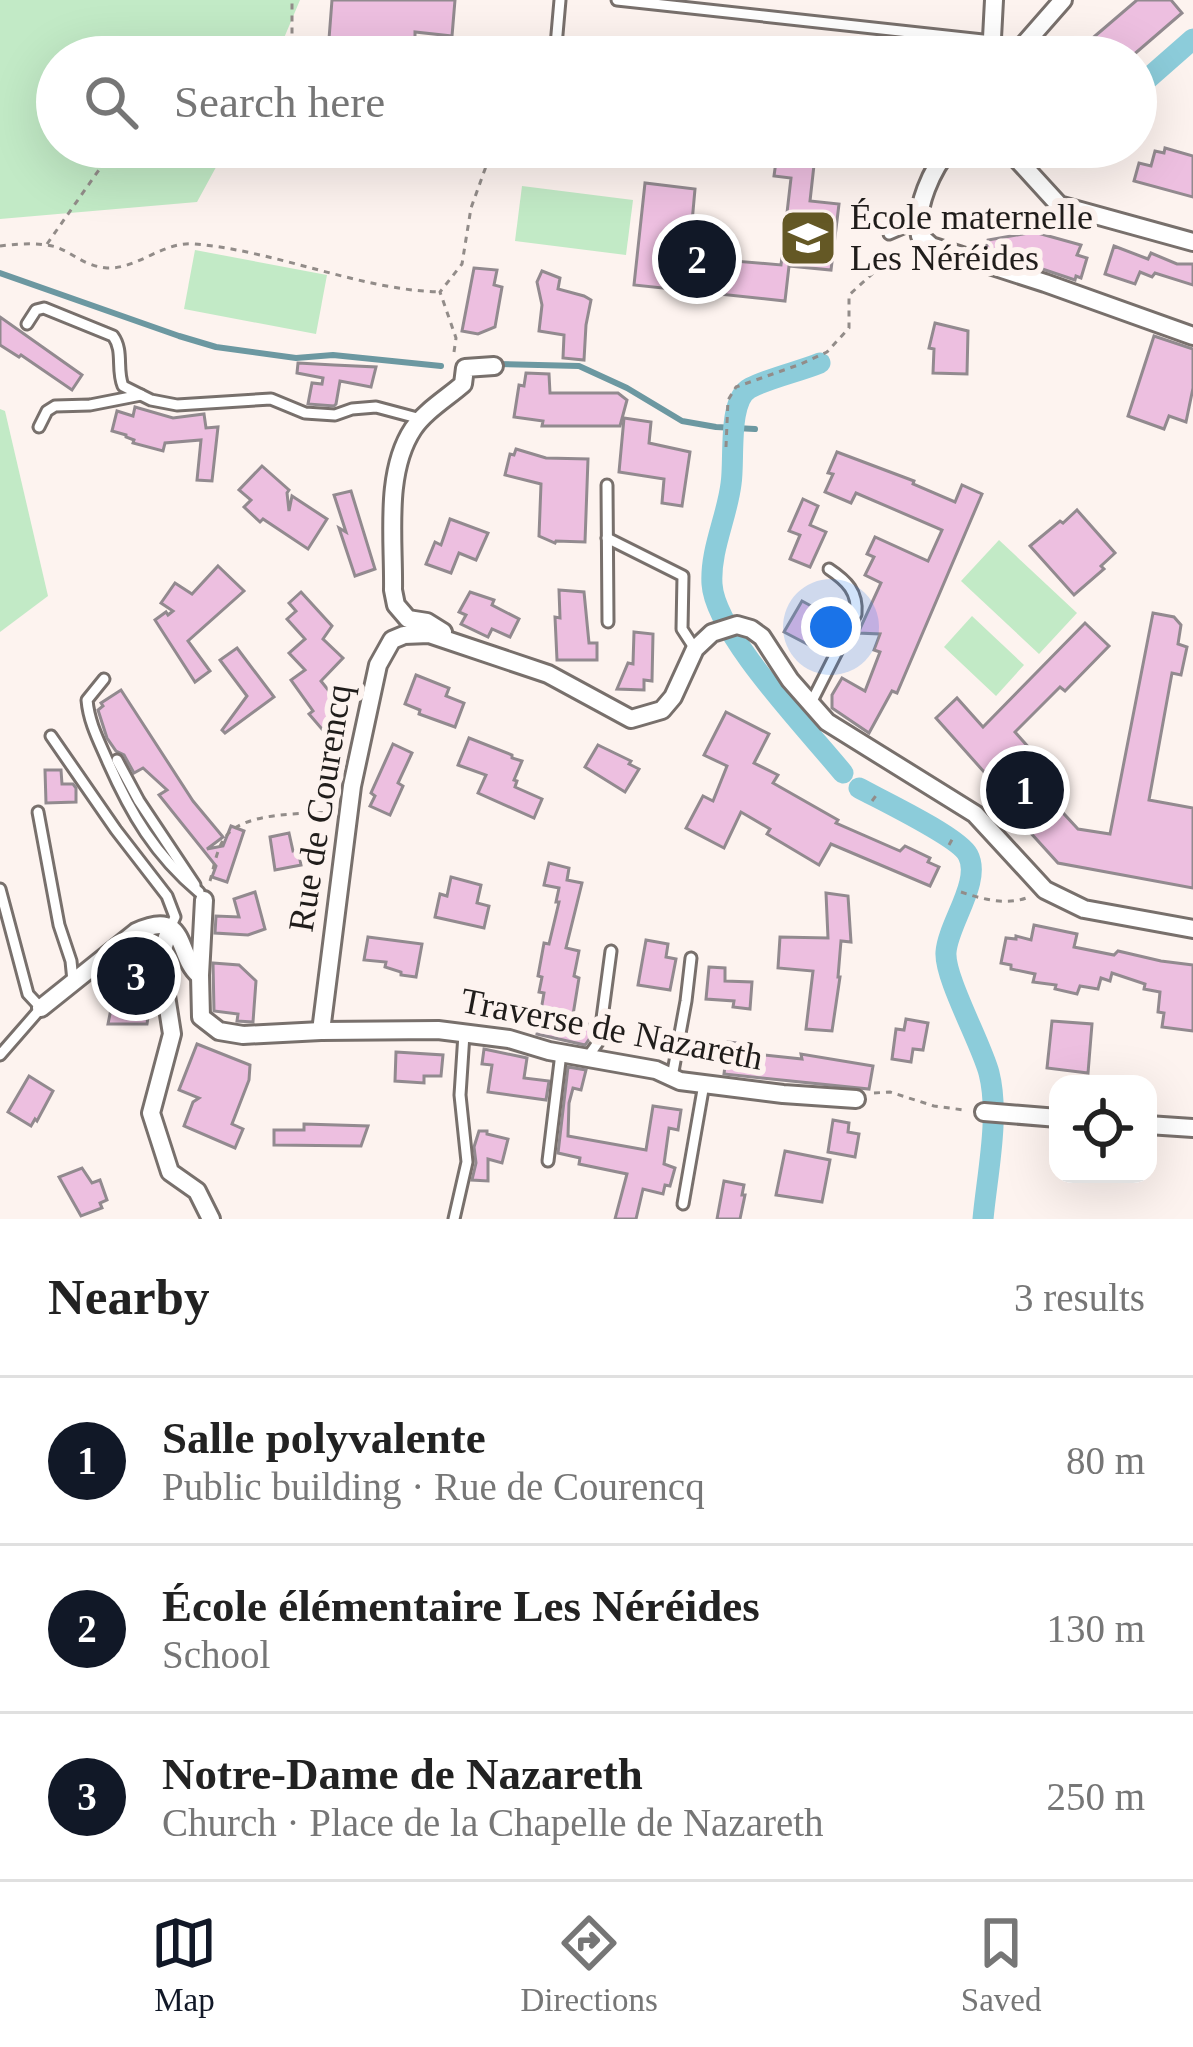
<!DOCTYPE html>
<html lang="en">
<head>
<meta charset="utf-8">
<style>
  body { margin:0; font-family:Georgia,serif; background:#f6f6f6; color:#222 }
  .controls { position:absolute; right:36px; bottom:36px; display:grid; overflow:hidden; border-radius:24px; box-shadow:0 12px 48px #0002 }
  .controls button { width:108px; height:108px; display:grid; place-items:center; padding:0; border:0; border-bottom:3px solid #e0e0e0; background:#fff; color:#222; font:60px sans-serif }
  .you { position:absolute; left:831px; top:627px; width:42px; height:42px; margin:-30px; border:9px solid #fff; border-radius:50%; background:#1a73e8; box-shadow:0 0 0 18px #1a73e833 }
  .badge { display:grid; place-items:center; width:78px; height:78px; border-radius:50%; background:#111827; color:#fff; font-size:39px; font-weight:700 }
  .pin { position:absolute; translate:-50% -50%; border:6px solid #fff; box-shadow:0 3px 12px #0006 }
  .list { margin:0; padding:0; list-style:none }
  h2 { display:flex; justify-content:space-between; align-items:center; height:156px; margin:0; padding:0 48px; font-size:51px }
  h2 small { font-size:39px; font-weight:400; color:#767676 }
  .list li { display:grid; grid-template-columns:78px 1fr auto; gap:36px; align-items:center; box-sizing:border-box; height:168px; padding:0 48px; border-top:3px solid #e0e0e0 }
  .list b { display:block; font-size:45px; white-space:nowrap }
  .list p { margin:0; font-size:39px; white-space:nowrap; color:#767676 }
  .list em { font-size:39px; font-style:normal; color:#767676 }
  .icon { flex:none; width:66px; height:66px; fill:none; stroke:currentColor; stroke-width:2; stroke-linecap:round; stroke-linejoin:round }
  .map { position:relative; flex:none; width:1193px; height:1219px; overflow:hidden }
  .search { position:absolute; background:#fff; box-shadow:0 12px 48px #0002; left:36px; right:36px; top:36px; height:132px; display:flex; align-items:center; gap:30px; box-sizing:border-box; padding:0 42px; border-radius:66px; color:#767676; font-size:45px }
  .sheet { height:660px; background:#fff }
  nav { display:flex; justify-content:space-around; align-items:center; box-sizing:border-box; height:168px; border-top:3px solid #e0e0e0; background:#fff; font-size:33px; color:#767676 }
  nav a { display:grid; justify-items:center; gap:6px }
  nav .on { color:#111827 }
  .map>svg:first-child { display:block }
</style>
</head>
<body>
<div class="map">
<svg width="1193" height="1219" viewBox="0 0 1193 1219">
  <rect width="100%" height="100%" fill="#fdf3ef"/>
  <g fill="#c2eac6">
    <polygon points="0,0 300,0 276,57 57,57 57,147 227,147 197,202 0,219"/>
    <polygon points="522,186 633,200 626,255 515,241"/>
    <polygon points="195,250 327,275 316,334 184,309"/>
    <polygon points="0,409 5,411 48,596 0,632"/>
    <polygon points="999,540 1077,613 1039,654 961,581"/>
    <polygon points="972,616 1024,665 996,696 944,647"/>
  </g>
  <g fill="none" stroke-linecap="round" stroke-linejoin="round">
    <g stroke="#6c98a1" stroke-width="6">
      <polyline points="0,273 179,336 216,347 296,358 333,355 441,366"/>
      <polyline points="497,364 579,366 627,388 682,421 716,427 755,429"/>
    </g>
    <g stroke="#8cccda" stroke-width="21">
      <polyline points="1136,89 1193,39"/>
      <path d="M820,363c-22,9 -48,14 -70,25 -23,12 -15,72 -19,96 -4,33 -21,66 -19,100 3,50 97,147 131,189"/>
      <path d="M859,788c22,12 100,49 109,67 14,26 -20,69 -22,97 -2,25 35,91 43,121 11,43 -2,102 -6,146"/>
    </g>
  </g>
  <g fill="#edbfe0" stroke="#928a8f" stroke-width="3">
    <polygon points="332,0 455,0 452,36 415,32 415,57 346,49 346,53 328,52"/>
    <polygon points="1137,0 1171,0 1182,13 1131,57 1101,57 1088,42"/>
    <polygon points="778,147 816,147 810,201 839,204 831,270 789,266 785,301 634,285 645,183 695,189 688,267 722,270 723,260 781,265 791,178 774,176"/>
    <polygon points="1165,148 1193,156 1193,197 1134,181 1139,163 1151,166 1155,151 1164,153"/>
    <polygon points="1034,232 1081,245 1077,255 1087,258 1081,278 1076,276 1075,280 986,250 988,240"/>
    <polygon points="1114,246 1148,259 1151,253 1177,264 1193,264 1193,285 1155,273 1152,277 1140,272 1135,284 1105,274"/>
    <polygon points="474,268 497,270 494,285 502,287 495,327 478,334 462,331"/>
    <polygon points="542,271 560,278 558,289 584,296 591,300 586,325 584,360 563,358 564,335 539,331 542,305 537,282"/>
    <polygon points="0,317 82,375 72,390 21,355 19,357 0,345"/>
    <polygon points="935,323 968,331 967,374 933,373 934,349 929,348"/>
    <polygon points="1154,336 1193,349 1193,388 1186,422 1169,416 1164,429 1128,416"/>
    <polygon points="298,363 334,365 376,367 371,387 340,381 336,404 334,406 308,404 312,383 322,384 323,378 297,373"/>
    <polygon points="526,373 549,374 550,393 618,393 627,400 620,426 542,426 543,421 514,417 519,385 524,386"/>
    <polygon points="135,407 173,418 204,414 206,428 218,427 212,481 197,480 201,440 165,443 163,451 133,443 134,440 126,437 126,435 112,431 117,411 133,416"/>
    <polygon points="624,418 651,422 649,443 690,452 682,506 662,503 664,479 619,472"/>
    <polygon points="516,449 546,458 588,459 585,542 556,541 555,543 539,536 541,484 505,475 510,454 514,455"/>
    <polygon points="837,452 914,481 913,484 955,502 962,485 982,494 897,693 892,691 869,733 832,708 832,695 842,678 865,691 880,652 874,650 880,634 858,633 881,583 865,575 874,557 867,554 875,537 928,561 942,530 856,493 851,503 825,492 833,474 828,473"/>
    <polygon points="262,466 289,490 287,493 289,511 292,496 327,519 308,549 263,519 260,522 244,507 251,500 239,490"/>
    <polygon points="351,491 375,569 355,576 339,528 346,532 334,495"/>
    <polygon points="803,499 818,506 810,525 826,532 810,567 790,559 800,535 789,531"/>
    <polygon points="1077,510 1115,553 1101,566 1104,569 1074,595 1030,546 1060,521 1063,523"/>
    <polygon points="450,519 488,533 476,560 459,553 451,573 426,564 435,542 441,545"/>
    <polygon points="218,566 244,591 188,641 210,671 195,682 155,620 166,612 168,615 173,611 161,603 175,583 192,594"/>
    <polygon points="559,590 584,592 589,643 597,643 597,660 557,660 555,617 560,618"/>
    <polygon points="301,592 332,626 323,639 343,658 321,681 337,701 327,710 339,725 327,735 309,714 313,711 291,680 305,670 289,653 305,639 287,619 296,611 289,603"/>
    <polygon points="470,592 494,600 492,605 519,619 510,637 492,629 488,637 461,624 466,615 459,612"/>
    <polygon points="802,601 826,614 809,645 784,632"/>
    <polygon points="1153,613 1174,617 1181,625 1178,644 1187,647 1181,675 1172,673 1149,800 1193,808 1193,888 1058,863 988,786 993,782 936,718 957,698 983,727 1085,623 1109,646 1065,691 1060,687 1015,732 1063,786 1054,794 1058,799 1053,802 1078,829 1110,834"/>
    <polygon points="634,632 653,634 652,681 644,680 644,690 617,689 628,663 633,664"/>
    <polygon points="237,648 274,697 225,733 222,730 247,696 220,660"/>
    <polygon points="416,675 449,688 446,696 464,703 455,727 419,714 420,710 405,704"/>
    <polygon points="121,690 193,801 223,837 207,849 223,846 231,826 244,831 227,882 212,877 216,866 159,795 167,790 143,768 134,773 124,755 116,751 107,738 98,710 103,706 101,703"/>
    <polygon points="726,712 769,734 754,763 778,775 773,783 838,820 836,823 900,851 905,846 930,858 928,862 939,867 930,886 831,844 819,865 767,834 770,829 741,812 724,848 686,828 703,796 713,801 727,766 704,755"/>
    <polygon points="469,738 512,755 512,758 522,761 514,780 517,781 515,787 542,799 534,818 478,793 486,775 458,765"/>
    <polygon points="393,744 412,753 398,783 403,786 390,815 370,806 375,796 371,793"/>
    <polygon points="598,745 631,761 629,764 639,769 625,792 585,767"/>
    <polygon points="45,770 61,770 62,784 73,784 76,788 76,802 46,803"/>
    <polygon points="289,833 293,851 298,850 301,865 275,870 270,837"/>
    <polygon points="549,863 569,868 567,880 582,883 566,948 579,951 574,976 579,978 572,1021 592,1025 590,1038 585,1045 537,1034 544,993 539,992 542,977 538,976 544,943 549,944 559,902 556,902 559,888 544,885"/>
    <polygon points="451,877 481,885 477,903 489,906 484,928 435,917 440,894 447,896"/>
    <polygon points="255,892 265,929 248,935 215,933 216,916 239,917 234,899"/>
    <polygon points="826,893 848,896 851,942 841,941 838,977 840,977 832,1031 806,1029 813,971 778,968 780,937 828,938"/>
    <polygon points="1034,925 1077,934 1074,947 1114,955 1118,951 1161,961 1193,965 1193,1031 1162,1027 1164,1013 1158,1012 1160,992 1144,989 1145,984 1112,973 1110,981 1101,978 1098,989 1080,986 1077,994 1055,989 1056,985 1033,982 1035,974 1011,969 1011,965 1001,963 1006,938 1016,939 1016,936 1031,940"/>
    <polygon points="368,937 422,944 416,977 401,975 401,972 385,967 386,962 364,960"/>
    <polygon points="646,940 668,944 666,957 676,959 670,990 638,985"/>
    <polygon points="130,956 150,958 141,1002 150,1004 147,1024 108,1024 113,999 121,1000"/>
    <polygon points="213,963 239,965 256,981 253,1022 237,1021 238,1014 214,1011"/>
    <polygon points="709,967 725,968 725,981 752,982 750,1009 733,1007 734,1001 706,999"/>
    <polygon points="906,1019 928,1023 923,1050 913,1049 911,1062 892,1059 896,1029 904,1030"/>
    <polygon points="1052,1021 1092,1024 1088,1073 1047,1068"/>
    <polygon points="728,1042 748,1044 747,1053 802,1059 801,1054 873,1066 869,1089 724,1074"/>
    <polygon points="197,1044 250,1065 249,1080 232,1124 243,1129 235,1148 184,1126 193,1102 199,1098 179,1090"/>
    <polygon points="484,1049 527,1058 524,1078 549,1081 546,1100 488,1092 492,1065 482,1064"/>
    <polygon points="396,1052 443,1055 441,1076 424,1076 424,1083 395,1081"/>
    <polygon points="568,1067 586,1070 581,1090 573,1088 569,1103 568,1136 646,1150 653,1106 681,1110 678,1130 669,1128 664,1164 675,1168 670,1186 665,1185 663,1194 643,1189 636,1219 615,1219 627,1174 579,1164 580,1158 558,1153"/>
    <polygon points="29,1076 53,1091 37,1121 35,1119 31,1126 8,1112"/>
    <polygon points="833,1120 849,1123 848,1132 859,1134 855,1157 828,1152"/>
    <polygon points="304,1124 368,1126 361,1146 274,1145 274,1130 304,1130"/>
    <polygon points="479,1131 487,1131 487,1134 508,1139 502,1163 488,1159 488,1181 472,1180 476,1163 474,1147"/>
    <polygon points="785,1151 830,1160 822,1202 776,1195"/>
    <polygon points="82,1168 92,1183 100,1180 107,1200 100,1203 102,1208 81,1216 59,1177"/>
    <polygon points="724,1181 744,1185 742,1195 745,1195 740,1219 717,1219"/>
  </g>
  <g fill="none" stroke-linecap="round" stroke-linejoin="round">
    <defs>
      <g id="service">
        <polyline points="617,0 992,41"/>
        <polyline points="555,57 560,0"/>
        <polyline points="889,234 917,222"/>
        <path d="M27,324l9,-14 8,-2 69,28c11,15 3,33 10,50l28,14 26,5 94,-6 34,14 30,2 17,-6 24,-2 45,12"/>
        <polyline points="39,427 47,411 55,406 90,405 141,395"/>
        <polyline points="607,485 608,622"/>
        <polyline points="607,538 683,576 682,629 695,649"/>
        <path d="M104,679l-17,21c2,23 12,41 21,62 23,52 47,93 91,130"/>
        <path d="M811,703l45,-89c2,-22 -9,-33 -27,-45"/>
        <polyline points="51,736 116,830 167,896 175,917 170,928"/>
        <polyline points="117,760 139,801 195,885"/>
        <polyline points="38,812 59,925 71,961 73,981"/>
        <polyline points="0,889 28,994 41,1008 0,1055"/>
        <polyline points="587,1058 599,1041 611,951"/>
        <polyline points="672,1077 686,1001 691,958"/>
        <polyline points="548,1161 561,1053"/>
        <polyline points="683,1204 704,1084"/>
        <polyline points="454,1219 467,1162 460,1095 464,1034"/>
      </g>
      <g id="minor">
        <polyline points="991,57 994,0"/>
        <polyline points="1013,57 1063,0"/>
        <path d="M951,147c-19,21 -37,61 -31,89l11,10 114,37 148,53"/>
        <polyline points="1006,147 1059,205 1193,242"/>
        <path d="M443,632l-16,-10 -19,-3 -12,-14 -3,-15c1,-51 -9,-117 20,-161 12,-18 34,-31 50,-45l2,-16 29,-2"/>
        <polyline points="204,900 200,975 201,1017 219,1031 243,1035 321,1031 438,1030 509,1039 549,1051 656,1070 680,1081 783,1094 856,1099"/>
        <polyline points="170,928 164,946 162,970 172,1034 151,1113 170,1172 197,1191 211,1219"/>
        <path d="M41,1008l95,-76c52,-25 40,24 63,43"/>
        <polyline points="321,1031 352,786 378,665 392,640 404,635 429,634 548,674 631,719 662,710 673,697 695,649 712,633 737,625 751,629 762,637 790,680 827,722 975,814 1045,890 1084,909 1193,929"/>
        <polyline points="984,1112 1058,1118"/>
        <polyline points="1148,1125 1193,1128"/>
      </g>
    </defs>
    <use href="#service" stroke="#78706c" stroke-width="15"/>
    <use href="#minor" stroke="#78706c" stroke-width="22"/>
    <g stroke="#928c89" stroke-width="3" stroke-dasharray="6 6" stroke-linecap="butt">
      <polyline points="288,57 292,41 292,0"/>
      <polyline points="217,147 246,161 305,158 309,147"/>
      <polyline points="47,244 115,147"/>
      <path d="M0,246c17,-2 39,-4 56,1 17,6 28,19 51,21 32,1 55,-27 88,-24 82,7 165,46 245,48"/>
      <polyline points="454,352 456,338 440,292 462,264 471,208 493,147"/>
      <polyline points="726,447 728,400 736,387 801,364 827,352 849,328 849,295 903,246"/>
      <polyline points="872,801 878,793"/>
      <polyline points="949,845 954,836"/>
      <path d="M210,881c4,-14 7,-35 17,-46 19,-23 76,-21 104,-23"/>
      <path d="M961,892c21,7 46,14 68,5"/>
      <polyline points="874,1093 890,1092 934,1106 964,1110"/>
    </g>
    <use href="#service" stroke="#fff" stroke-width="9"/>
    <use href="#minor" stroke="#fff" stroke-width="16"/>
  </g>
  <defs>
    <symbol id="school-square" viewBox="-11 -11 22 22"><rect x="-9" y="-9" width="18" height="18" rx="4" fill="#645825" stroke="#fdf3ef"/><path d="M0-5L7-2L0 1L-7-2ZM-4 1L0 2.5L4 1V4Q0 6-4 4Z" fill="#fff"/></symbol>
  </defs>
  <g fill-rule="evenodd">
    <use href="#school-square" x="775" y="205" width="66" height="66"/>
  </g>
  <g text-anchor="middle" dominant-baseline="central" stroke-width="12" stroke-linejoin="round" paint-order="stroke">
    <g font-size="36" fill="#201d1b" stroke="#fdf3ef" text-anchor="start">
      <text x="850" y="217">École maternelle<tspan x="850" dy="41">Les Néréides</tspan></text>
    </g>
    <g font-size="36" fill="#201d1b" stroke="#fdf3ef">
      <text transform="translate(320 808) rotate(-81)">Rue de Courencq</text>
      <text transform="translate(612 1029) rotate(11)">Traverse de Nazareth</text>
    </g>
  </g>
</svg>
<div class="controls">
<button><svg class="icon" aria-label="locate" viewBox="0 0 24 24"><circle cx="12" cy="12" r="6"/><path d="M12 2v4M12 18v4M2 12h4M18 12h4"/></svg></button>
</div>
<div class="you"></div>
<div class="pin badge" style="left:1025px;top:790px">1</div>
<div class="pin badge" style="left:697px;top:259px">2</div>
<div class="pin badge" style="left:136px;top:976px">3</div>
<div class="search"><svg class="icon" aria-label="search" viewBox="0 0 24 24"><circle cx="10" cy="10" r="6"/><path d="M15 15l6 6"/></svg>Search here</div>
</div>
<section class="sheet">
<h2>Nearby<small>3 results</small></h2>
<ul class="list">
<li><span class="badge">1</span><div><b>Salle polyvalente</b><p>Public building · Rue de Courencq</p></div><em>80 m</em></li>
<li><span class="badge">2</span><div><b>École élémentaire Les Néréides</b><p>School</p></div><em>130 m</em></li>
<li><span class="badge">3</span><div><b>Notre-Dame de Nazareth</b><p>Church · Place de la Chapelle de Nazareth</p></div><em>250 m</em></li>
</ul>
</section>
<nav>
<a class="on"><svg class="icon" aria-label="map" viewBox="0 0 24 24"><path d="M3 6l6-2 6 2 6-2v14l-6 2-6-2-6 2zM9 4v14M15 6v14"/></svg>Map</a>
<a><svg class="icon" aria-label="directions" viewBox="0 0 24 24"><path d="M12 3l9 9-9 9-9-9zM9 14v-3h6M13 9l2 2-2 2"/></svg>Directions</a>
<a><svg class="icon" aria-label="saved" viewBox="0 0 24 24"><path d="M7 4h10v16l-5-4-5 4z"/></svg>Saved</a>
</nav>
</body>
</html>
